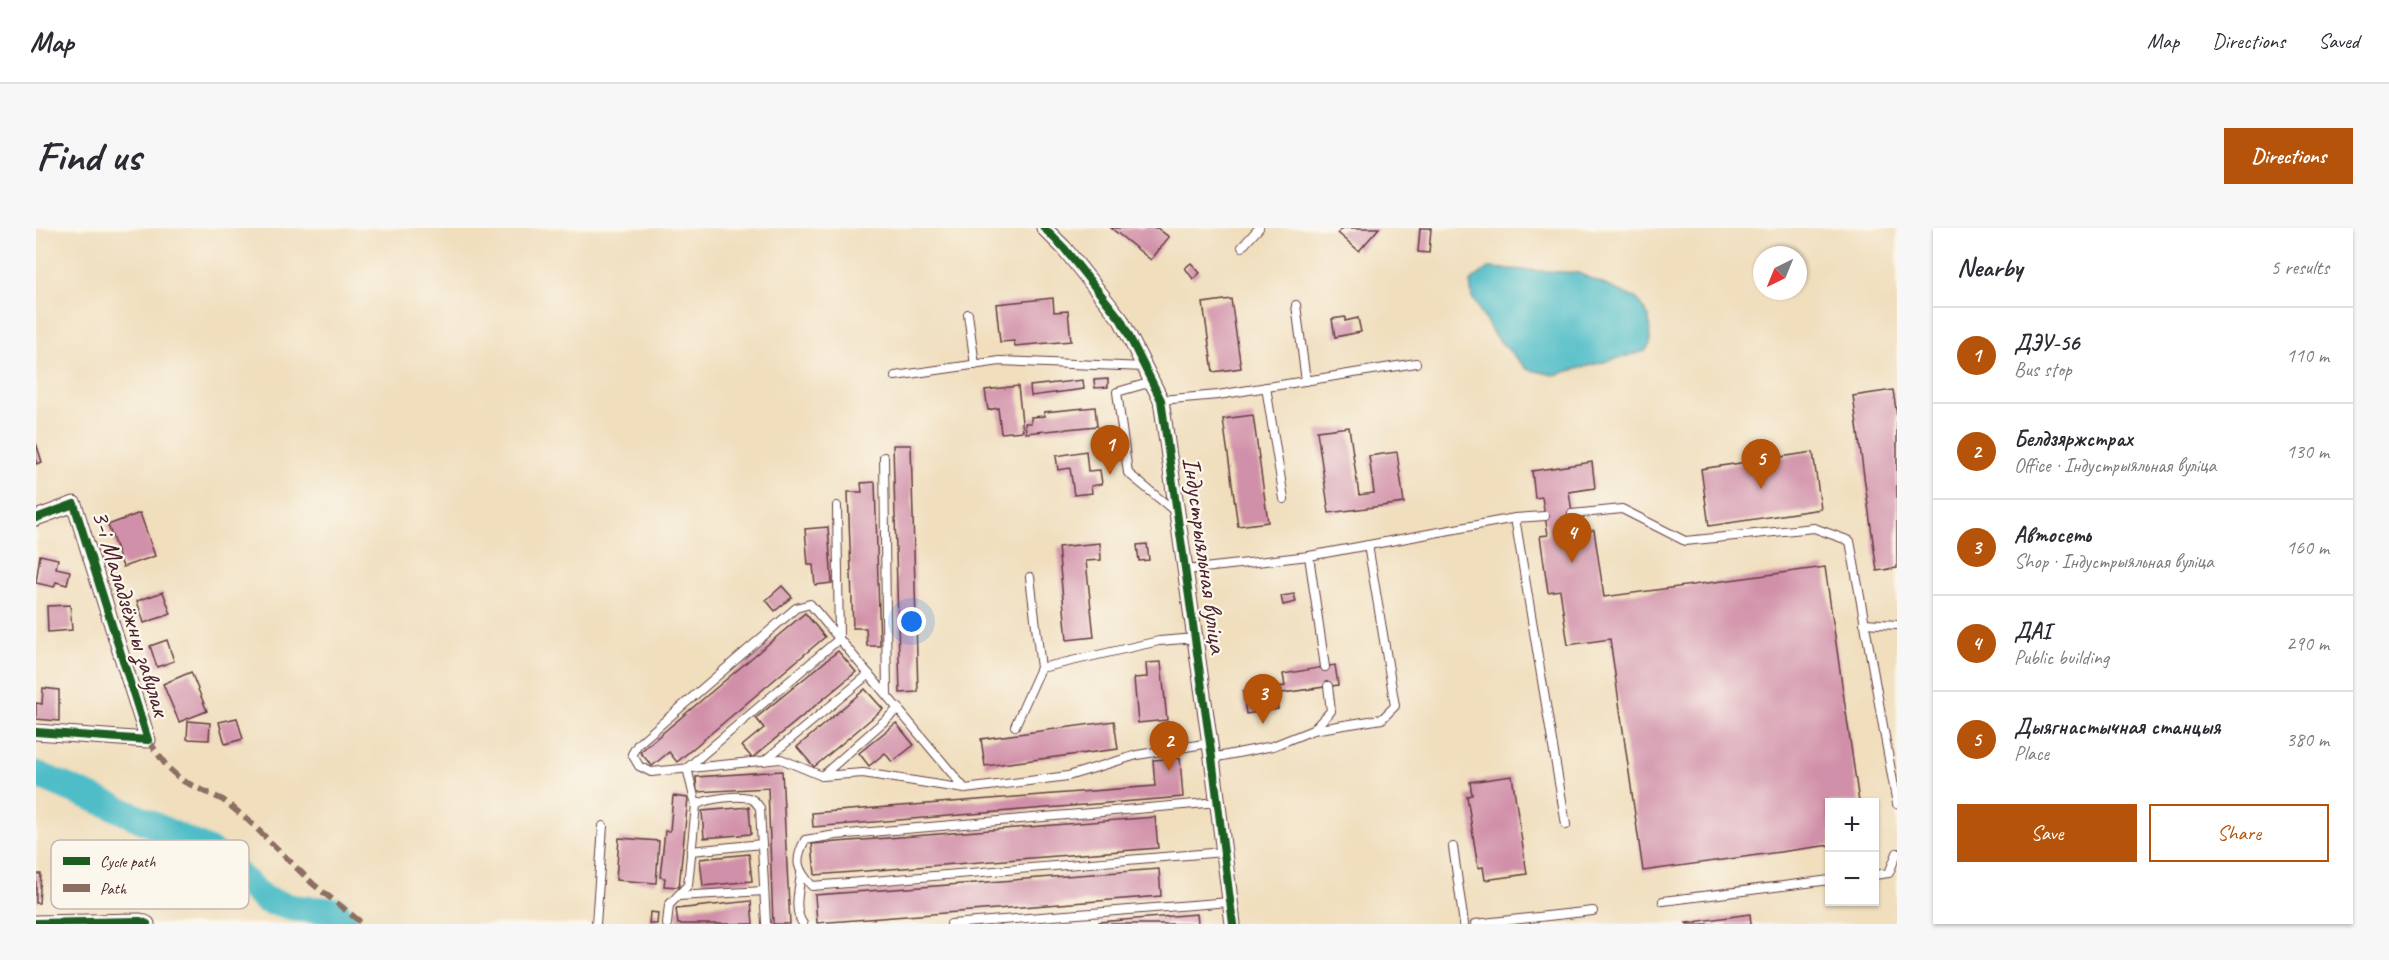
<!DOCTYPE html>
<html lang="en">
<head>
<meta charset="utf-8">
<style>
  body { margin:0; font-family:Caveat,sans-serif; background:#f7f7f7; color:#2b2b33 }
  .controls { position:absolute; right:18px; bottom:18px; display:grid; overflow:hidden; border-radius:0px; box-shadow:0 2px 4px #0004 }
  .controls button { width:54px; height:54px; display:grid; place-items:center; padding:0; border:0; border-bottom:2px solid #e1e1e2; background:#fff; color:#2b2b33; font:30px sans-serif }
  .compass { position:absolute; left:1717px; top:18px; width:54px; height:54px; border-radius:50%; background:#fff; box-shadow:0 2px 4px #0004; rotate:223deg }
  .you { position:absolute; left:876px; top:394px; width:21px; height:21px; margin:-15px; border:4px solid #fff; border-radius:50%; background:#1a73e8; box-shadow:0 0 0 9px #1a73e833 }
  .badge { display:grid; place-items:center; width:39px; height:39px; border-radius:50%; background:#b45309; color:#fff; font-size:20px; font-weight:700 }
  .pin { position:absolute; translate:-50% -50px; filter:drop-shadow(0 2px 3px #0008) }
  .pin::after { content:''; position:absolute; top:32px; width:21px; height:18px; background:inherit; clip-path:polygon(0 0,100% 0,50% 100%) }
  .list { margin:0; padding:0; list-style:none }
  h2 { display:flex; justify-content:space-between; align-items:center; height:78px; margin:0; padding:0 24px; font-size:26px }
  h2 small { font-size:20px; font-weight:400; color:#7c7c81 }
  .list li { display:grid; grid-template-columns:39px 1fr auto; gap:18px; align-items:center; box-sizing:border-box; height:96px; padding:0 24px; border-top:2px solid #e1e1e2 }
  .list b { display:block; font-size:22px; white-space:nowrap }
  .list p { margin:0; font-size:20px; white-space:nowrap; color:#7c7c81 }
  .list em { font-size:20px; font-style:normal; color:#7c7c81 }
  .actions { display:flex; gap:12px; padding:18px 24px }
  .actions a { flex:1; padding:14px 0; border:2px solid #b45309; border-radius:0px; text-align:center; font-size:21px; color:#b45309 }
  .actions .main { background:#b45309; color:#fff }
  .map { position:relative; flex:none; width:1861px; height:696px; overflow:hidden; border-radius:0px }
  header { display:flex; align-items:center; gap:36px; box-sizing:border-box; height:84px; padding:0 30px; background:#fff; border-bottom:2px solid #e1e1e2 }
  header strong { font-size:28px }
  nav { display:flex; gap:33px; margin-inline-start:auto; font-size:21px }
  .intro { display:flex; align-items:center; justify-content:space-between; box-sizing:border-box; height:144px; padding:0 36px }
  h1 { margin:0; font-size:42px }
  .button { padding:15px 27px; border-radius:0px; background:#b45309; color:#fff; font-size:21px; font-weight:700 }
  main { display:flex; gap:36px; padding:0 36px }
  aside { flex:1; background:#fff; border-radius:0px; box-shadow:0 2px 4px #0004 }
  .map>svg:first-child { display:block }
</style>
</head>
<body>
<header>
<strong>Map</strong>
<nav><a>Map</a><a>Directions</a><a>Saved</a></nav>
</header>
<div class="intro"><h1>Find us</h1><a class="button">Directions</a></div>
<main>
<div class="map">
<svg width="1861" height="696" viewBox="0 0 1861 696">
  <rect width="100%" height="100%" fill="#fbf7ec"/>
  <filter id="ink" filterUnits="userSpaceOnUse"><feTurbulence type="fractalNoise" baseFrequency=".0167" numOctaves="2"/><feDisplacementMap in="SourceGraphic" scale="12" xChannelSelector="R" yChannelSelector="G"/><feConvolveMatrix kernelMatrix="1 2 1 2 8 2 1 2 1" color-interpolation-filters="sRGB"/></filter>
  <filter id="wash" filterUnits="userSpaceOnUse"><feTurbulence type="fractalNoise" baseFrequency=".008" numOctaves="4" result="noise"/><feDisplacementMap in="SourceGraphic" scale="24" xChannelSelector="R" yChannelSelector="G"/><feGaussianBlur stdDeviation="1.35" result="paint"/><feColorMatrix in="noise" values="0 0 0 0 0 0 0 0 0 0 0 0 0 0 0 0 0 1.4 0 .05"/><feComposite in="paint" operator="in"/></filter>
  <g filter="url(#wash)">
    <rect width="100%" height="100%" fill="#f0debd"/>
    <polygon fill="#4fbdc7" stroke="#4c6e79" stroke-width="1.5" points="1452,40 1542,45 1601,71 1613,89 1614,116 1609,123 1518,147 1491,141 1458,107 1436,69 1434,54"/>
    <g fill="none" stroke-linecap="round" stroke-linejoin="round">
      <polyline stroke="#4fbdc7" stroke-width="27" points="0,546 76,578 176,624 229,672 258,680 300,683 310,696"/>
    </g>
    <g id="blocks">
      <g fill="#d190a9">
        <polygon points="1075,0 1121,0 1133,9 1115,32"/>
        <polygon points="1307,0 1343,0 1323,23 1302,5"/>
        <polygon points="1384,0 1395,0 1393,25 1382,24"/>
        <polygon points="1155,35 1164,45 1157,51 1149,40"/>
        <polygon points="1017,70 1018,84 1032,83 1035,113 979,118 978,113 964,114 960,76"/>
        <polygon points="1195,71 1205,140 1177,144 1167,75"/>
        <polygon points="1309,89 1309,93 1322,90 1325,104 1299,109 1296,91"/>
        <polygon points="1072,151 1072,159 1059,160 1058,152"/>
        <polygon points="1047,152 1048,161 995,168 994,158"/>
        <polygon points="982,158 987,203 965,205 962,180 952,182 949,162"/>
        <polygon points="1857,162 1861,188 1861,340 1841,343 1817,168"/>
        <polygon points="1059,179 1061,198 990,205 989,195 995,195 995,189 1009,188 1008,184"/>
        <polygon points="1217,187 1232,294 1202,298 1187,191"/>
        <polygon points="1313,199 1323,267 1338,265 1333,228 1361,224 1368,275 1293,285 1281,203"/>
        <polygon points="0,215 6,234 0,236"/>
        <polygon points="857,217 875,217 882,464 864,465"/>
        <polygon points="1050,223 1052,243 1064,242 1066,256 1055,258 1056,265 1038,267 1034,240 1022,242 1020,228"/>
        <polygon points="1777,224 1785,281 1673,298 1665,241"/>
        <polygon points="1556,234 1559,260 1533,264 1539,305 1558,302 1568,369 1789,339 1823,574 1794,574 1794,617 1607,643 1574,411 1532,417 1524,362 1512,364 1504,308 1512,307 1506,269 1499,270 1496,243"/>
        <polygon points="839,254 844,418 831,418 830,400 817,400 812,264 826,264 825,255"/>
        <polygon points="104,285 119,328 87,339 72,297"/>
        <polygon points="792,299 796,355 779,357 777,337 772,337 769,301"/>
        <polygon points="1064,315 1065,332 1050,333 1058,409 1031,412 1022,319"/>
        <polygon points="1111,316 1113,332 1103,333 1101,317"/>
        <polygon points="4,327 22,331 20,340 34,343 31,357 20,354 18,359 0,355"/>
        <polygon points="746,358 756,369 739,383 730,372"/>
        <polygon points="127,364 135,386 108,395 101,373"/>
        <polygon points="1258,366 1260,374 1247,377 1245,368"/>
        <polygon points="34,377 36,402 12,404 11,378"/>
        <polygon points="769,385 789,409 641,534 633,524 616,538 604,524"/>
        <polygon points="131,412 138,433 121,439 114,418"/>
        <polygon points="802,423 820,444 716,530 706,518 728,500 720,490"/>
        <polygon points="1125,434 1131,492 1102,495 1098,450 1111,449 1110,435"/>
        <polygon points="1299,437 1302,457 1240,466 1242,481 1210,486 1207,464 1249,458 1247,446"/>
        <polygon points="155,444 171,483 143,494 127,456"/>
        <polygon points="7,460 23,462 23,493 0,491 0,475 6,476"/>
        <polygon points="829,461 847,481 778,539 761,519"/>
        <polygon points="201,490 207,511 189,516 183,494"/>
        <polygon points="152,493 174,495 173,512 151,511"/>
        <polygon points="1078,493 1082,521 949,538 945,511"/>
        <polygon points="860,495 878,517 856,534 849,525 833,538 823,525"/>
        <polygon points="1144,530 1147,569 777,599 776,585 1119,558 1117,532"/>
        <polygon points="746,543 754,696 737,696 732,560 661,564 660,549"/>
        <polygon points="1476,548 1491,646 1449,652 1447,639 1442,640 1431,568 1436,567 1434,554"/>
        <polygon points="637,568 652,570 643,659 628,658 629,650 624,649 629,603 634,603"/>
        <polygon points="713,579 715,606 668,610 666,583"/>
        <polygon points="1119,589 1122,620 779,647 776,616"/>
        <polygon points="583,610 623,613 620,655 580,652"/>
        <polygon points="713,626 716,653 667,658 664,631"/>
        <polygon points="1123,641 1125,668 781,695 779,667"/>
        <polygon points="0,646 5,646 3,675 0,675"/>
        <polygon points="715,673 717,696 642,696 640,681"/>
        <polygon points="614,684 622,685 621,696 613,696"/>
        <polygon points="1161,686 1162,696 1063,696 1063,694"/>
        <polygon points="1714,686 1715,696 1651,696 1650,695"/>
      </g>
    </g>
  </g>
  <g filter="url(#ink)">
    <use href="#blocks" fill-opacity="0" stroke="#633c41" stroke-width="1.5"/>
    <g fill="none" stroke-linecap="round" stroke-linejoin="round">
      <defs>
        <g id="lane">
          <polyline points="1206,19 1223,0"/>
          <polyline points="1260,77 1270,153"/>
          <polyline points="932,86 939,137"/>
          <polyline points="859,148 964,133 1109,139"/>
          <polyline points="1116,154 1081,164 1092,245 1141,285"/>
          <polyline points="1230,159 1248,271"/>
          <polyline points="1125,172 1182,167 1380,135"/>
          <polyline points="848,229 851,467"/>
          <polyline points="1536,286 1586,281 1649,313 1778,300 1814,313 1861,576"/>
          <polyline points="1479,290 1530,597"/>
          <polyline points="1273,328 1289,439"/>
          <polyline points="1150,342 1273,328 1479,290 1509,288"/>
          <polyline points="994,349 1005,440"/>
          <polyline points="1828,395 1861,397"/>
          <polyline points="979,498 1005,440 1123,413 1160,410"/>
          <polyline points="1277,502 1346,491 1359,478 1332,317"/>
          <polyline points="1176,530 1237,518 1277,502 1295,483 1292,458"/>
          <polyline points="728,533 833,446"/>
          <polyline points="786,548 863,480"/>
          <polyline points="929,561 774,376 760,380 602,516 596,526 603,538 615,544 745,531 786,548 827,545 929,561 1032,548 1101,527 1174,515"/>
          <path d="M1182,574l-382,33 -31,5c-11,21 -8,29 7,46l412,-34"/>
          <polyline points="660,577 651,540 803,411 801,278"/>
          <polyline points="1417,619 1428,696"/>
          <polyline points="655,623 726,616"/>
          <path d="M765,646c-2,16 -8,36 2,50"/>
          <polyline points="1838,647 1853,645 1861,625"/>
          <polyline points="642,668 728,663"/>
          <polyline points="1627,673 1794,652"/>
          <polyline points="560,696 567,598"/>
          <path d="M631,696l2,-19 19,-20 8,-80c10,-6 47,-12 57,-5 3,2 5,5 7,8l6,116"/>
          <polyline points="915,696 1194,674"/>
          <polyline points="1439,696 1557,683"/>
        </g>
        <g id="street">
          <polyline points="1008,0 1028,20 1085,92 1125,172 1176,530 1197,696"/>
          <polyline points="0,290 38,276 112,512 0,504"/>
          <polyline points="0,695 104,693 111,696"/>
        </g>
      </defs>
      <use href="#lane" stroke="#633c41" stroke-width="10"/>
      <use href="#street" stroke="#633c41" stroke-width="17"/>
      <use href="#lane" stroke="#fff" stroke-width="8"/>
      <use href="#street" stroke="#fff" stroke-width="15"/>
      <polyline stroke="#8d6e63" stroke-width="6" stroke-dasharray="12 6" stroke-linecap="butt" points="112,512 132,540 147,553 187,572 212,592 277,656 327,696"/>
      <defs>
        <g id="cycleway">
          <polyline points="1008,0 1028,20 1085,92 1125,172 1176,530 1197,696"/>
          <polyline points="0,290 38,276 112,512 0,504"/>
          <polyline points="0,695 104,693 111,696"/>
        </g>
      </defs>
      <use href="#cycleway" stroke="#fbf7ec" stroke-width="11"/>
      <use href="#cycleway" stroke="#1b5e20" stroke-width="8"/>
    </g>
  </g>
  <g text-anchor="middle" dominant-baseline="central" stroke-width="4.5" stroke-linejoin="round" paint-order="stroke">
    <g font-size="26" fill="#4a1f2b" stroke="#fbf7ec">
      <text transform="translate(1169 327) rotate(82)">Індустрыяльная вуліца</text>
      <text transform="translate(95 385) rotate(73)">3-і Маладзёжны завулак</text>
    </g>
  </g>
  <rect x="15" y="612" width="198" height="69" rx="9" fill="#fbf7ec" stroke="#c6b6b2" stroke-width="1.5"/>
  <rect x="27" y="629" width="27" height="8" fill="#1b5e20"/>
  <rect x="27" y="656" width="27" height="8" fill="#8d6e63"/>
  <g font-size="16" fill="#4a1f2b">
    <text x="64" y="639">Cycle path</text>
    <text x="64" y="666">Path</text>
  </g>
</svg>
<div class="controls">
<button>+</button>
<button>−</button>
</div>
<svg class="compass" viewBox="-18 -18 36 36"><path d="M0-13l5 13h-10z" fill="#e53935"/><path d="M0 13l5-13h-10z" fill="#7c7c81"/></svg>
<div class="you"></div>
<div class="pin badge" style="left:1074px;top:247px">1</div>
<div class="pin badge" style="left:1133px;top:543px">2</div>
<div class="pin badge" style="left:1227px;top:496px">3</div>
<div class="pin badge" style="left:1536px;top:335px">4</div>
<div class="pin badge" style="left:1725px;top:261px">5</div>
</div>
<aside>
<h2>Nearby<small>5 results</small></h2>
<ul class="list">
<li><span class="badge">1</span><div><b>ДЭУ-56</b><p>Bus stop</p></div><em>110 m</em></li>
<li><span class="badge">2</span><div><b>Белдзяржстрах</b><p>Office · Індустрыяльная вуліца</p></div><em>130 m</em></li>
<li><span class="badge">3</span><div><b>Автосеть</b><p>Shop · Індустрыяльная вуліца</p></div><em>160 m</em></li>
<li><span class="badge">4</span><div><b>ДАІ</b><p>Public building</p></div><em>290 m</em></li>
<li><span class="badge">5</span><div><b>Дыягнастычная станцыя</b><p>Place</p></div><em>380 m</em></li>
</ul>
<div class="actions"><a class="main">Save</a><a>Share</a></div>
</aside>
</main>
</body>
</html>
